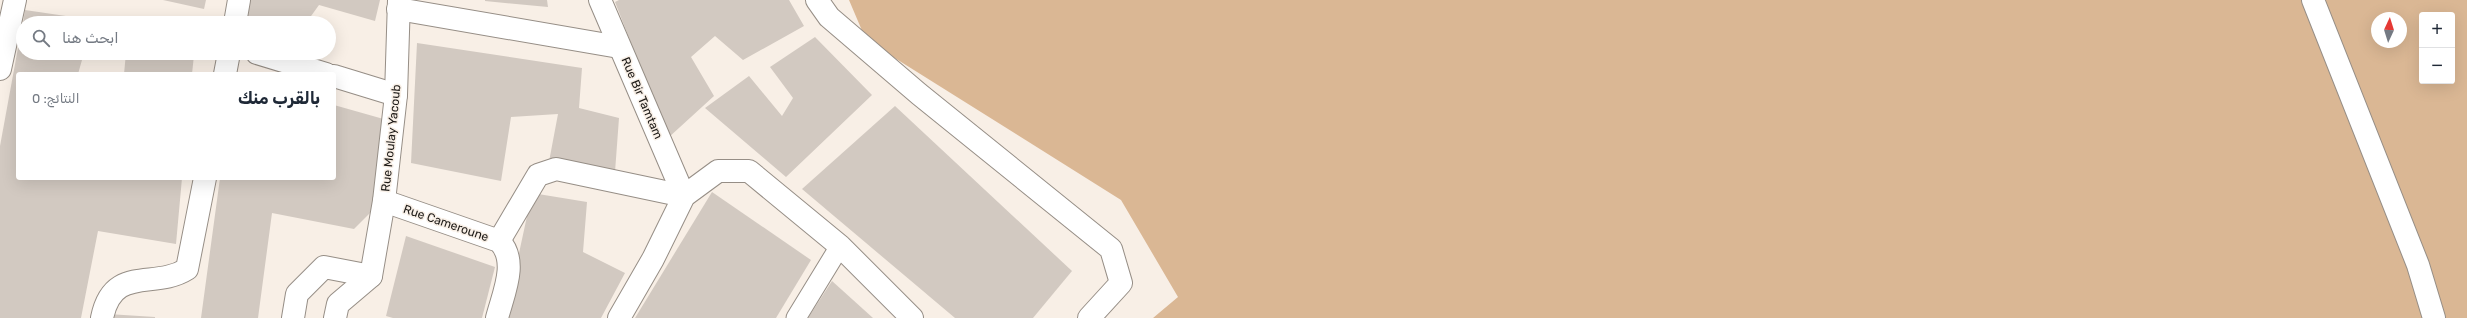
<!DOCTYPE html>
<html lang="ar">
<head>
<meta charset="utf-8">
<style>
  body { margin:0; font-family:Rubik,"Noto Naskh Arabic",sans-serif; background:#f6f6f7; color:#1f2937; direction:rtl }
  .controls { position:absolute; right:12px; top:12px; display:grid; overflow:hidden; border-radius:4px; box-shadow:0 4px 16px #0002 }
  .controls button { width:36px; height:36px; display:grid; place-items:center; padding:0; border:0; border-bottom:1px solid #e0e1e3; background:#fff; color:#1f2937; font:20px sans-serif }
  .compass { position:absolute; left:2371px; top:12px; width:36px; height:36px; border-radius:50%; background:#fff; box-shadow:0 4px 16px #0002; rotate:4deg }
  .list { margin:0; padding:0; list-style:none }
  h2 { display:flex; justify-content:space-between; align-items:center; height:52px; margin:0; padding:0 16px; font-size:17px }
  h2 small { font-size:13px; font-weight:400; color:#747a83 }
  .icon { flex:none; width:22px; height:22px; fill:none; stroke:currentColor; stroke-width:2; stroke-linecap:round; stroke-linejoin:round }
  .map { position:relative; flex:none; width:2467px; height:318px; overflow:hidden; direction:ltr }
  .search { position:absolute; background:#fff; box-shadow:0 4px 16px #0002; left:16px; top:16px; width:320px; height:44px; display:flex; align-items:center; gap:10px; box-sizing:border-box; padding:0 14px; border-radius:22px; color:#747a83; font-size:15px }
  .panel { position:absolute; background:#fff; box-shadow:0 4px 16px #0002; left:16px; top:72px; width:320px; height:108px; border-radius:4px; direction:rtl }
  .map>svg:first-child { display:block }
</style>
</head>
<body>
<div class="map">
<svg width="2467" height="318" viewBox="0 0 2467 318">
  <rect width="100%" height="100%" fill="#f8efe6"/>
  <path fill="#dab794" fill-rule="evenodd" d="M849,0h1618v318h-1314l25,-21 -57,-97 -255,-160zM2422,15h30v66h-30zM2377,18h24v24h-24z"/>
  <g fill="#d2c9c1">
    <polygon points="163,0 206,0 204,9"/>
    <polygon points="245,0 380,0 375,21 319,5 306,23 240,23"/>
    <polygon points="485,0 547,0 548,7 485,1"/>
    <polygon points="619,0 789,0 804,26 743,60 715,36 691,57 714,96 668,138 615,2"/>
    <polygon points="25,10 93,20 93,23 23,23"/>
    <polygon points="22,26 23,53 84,53 78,74 18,74 18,178 182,178 176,244 98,231 81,318 0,318 0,146"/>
    <polygon points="815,37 872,95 786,177 705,108 749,76 782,116 793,98 770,67"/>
    <polygon points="417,43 582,68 579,108 619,118 615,172 548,167 558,114 511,117 501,181 411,163"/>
    <polygon points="126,53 194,55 192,74 124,74"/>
    <polygon points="334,105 387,120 375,208 354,229 272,213 258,318 201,318 220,178 334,178"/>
    <polygon points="895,106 1072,271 1033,318 955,318 802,189"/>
    <polygon points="712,192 811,260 776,318 635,318"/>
    <polygon points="532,193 587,202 583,252 625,273 601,318 505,318"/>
    <polygon points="406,236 495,267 482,318 393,318 386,316"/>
    <polygon points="832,281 873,318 808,318"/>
    <polygon points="108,314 155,317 155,318 108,318"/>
  </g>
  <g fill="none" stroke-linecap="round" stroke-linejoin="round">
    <defs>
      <polyline id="lane" points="796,318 840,246"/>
      <g id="street">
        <polyline points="600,0 684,196"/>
        <polyline points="817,0 829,17 919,94 1111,249 1121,283 1089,318"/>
        <polyline points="2313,0 2418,265 2434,318"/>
        <polyline points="398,9 619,47"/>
        <polyline points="235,23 239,0"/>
        <polyline points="257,53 326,74"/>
        <polyline points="0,69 15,0"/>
        <polyline points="225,74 229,53"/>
        <polyline points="334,76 396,95"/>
        <path d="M384,201l115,40c20,20 4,53 -2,77"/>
        <polyline points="499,241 538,175 556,169 684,196"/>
        <path d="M102,318c11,-54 52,-28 85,-49l18,-91"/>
        <polyline points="293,318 297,294 324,267 371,276"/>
        <polyline points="335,318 338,304 371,276 384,201 396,95 399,0"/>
        <polyline points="619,318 653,259 684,196 718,171 749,171 840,246 912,318"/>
      </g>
    </defs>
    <use href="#lane" stroke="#968e86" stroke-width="21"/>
    <use href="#street" stroke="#968e86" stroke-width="24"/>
    <use href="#lane" stroke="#fff" stroke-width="19"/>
    <use href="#street" stroke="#fff" stroke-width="22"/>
  </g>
  <g text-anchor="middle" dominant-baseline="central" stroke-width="3" stroke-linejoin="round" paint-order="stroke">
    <g font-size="12" fill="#1c1916" stroke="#f8efe6">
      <text transform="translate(642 98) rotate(67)">Rue Bir Tamtam</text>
      <text transform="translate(391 138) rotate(-84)">Rue Moulay Yacoub</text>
      <text transform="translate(446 223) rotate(19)">Rue Cameroune</text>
    </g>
  </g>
</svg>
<div class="controls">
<button>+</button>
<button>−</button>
</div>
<svg class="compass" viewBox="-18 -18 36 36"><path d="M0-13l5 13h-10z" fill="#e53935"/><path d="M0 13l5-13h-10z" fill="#747a83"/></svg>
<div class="search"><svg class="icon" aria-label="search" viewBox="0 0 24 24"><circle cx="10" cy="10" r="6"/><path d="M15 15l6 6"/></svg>ابحث هنا</div>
<section class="panel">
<h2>بالقرب منك<small>النتائج: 0</small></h2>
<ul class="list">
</ul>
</section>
</div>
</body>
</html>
